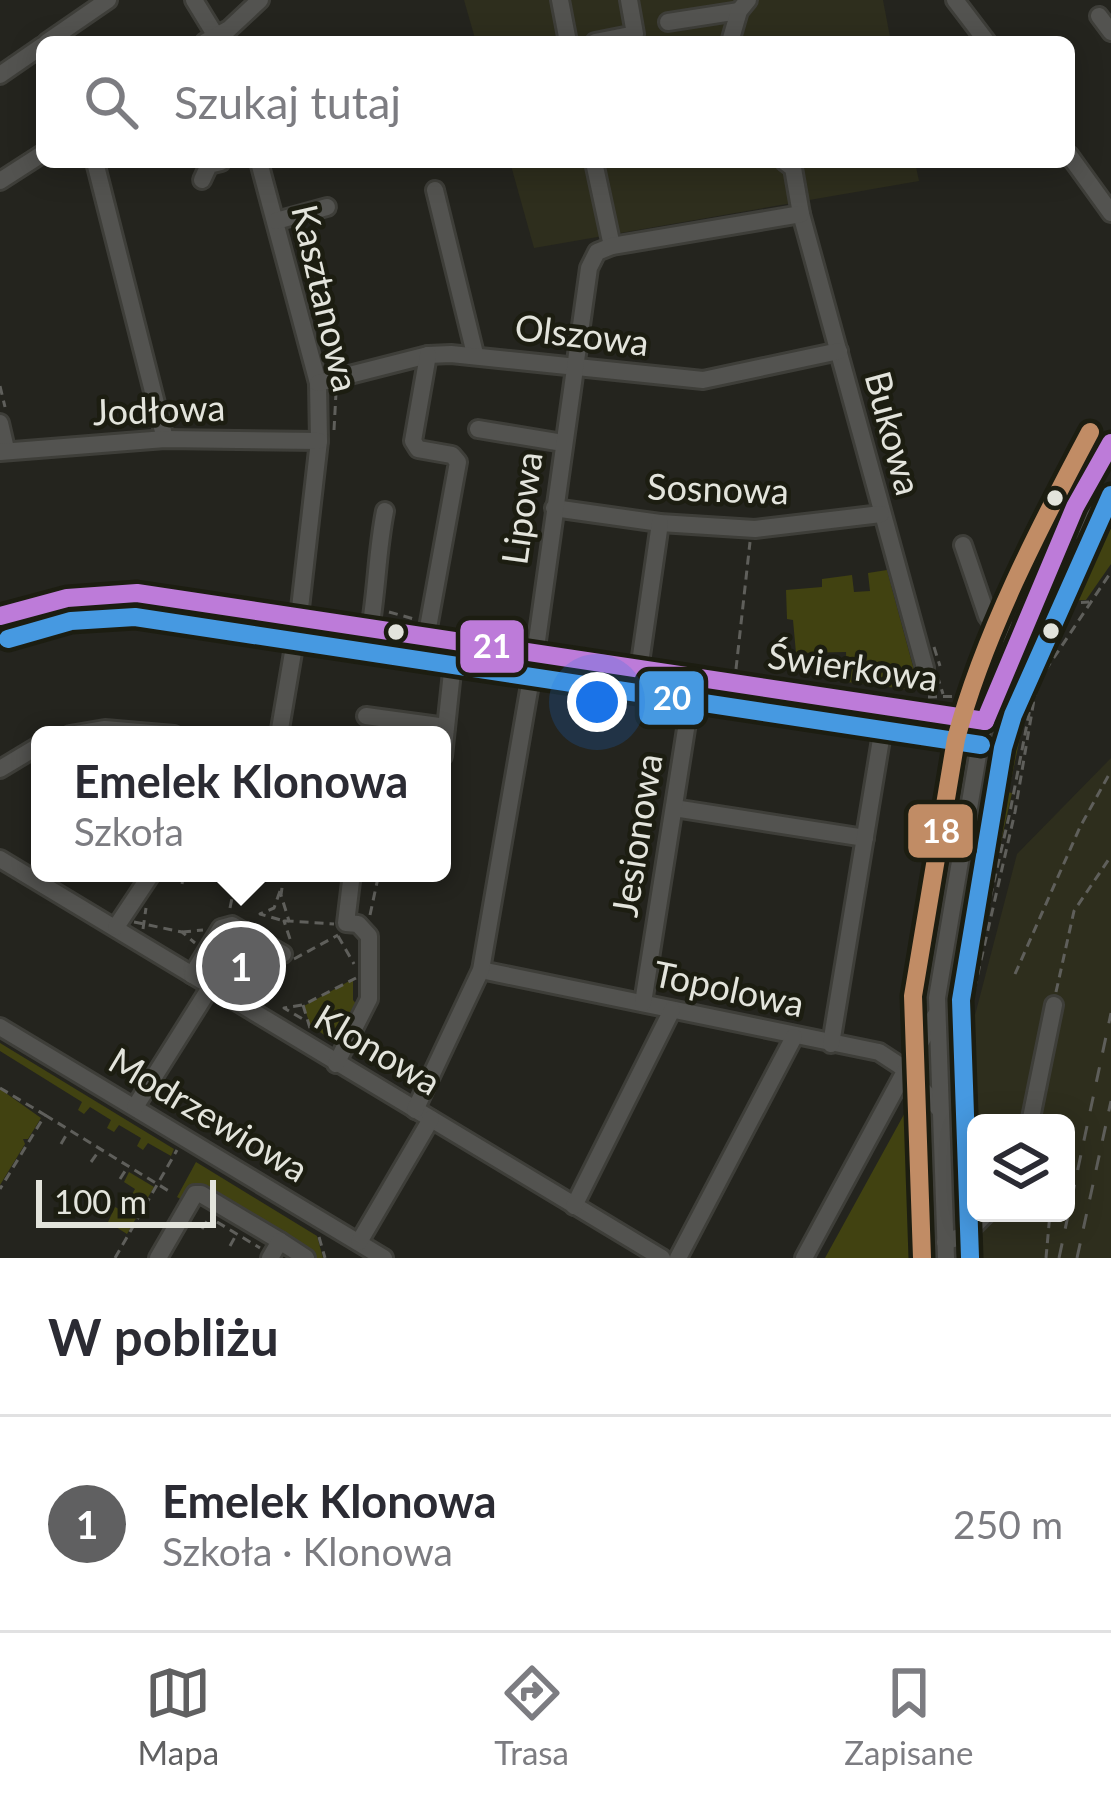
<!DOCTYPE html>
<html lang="pl">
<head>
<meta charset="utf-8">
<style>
  body { margin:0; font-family:Lato,sans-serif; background:#f2f2f3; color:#2b2b33 }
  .controls { position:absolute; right:36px; bottom:36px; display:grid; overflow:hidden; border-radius:18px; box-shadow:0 6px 30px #0003 }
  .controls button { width:108px; height:108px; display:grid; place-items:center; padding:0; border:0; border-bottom:3px solid #e1e1e2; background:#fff; color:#2b2b33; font:60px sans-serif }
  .scale { position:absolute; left:36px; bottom:30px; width:180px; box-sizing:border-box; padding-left:12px; border:6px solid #e3e4dc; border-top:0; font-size:33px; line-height:42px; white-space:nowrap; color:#e3e4dc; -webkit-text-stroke:9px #1c1d11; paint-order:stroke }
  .you { position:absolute; left:597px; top:702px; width:42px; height:42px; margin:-30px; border:9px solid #fff; border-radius:50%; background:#1a73e8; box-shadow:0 0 0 18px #1a73e833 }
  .badge { display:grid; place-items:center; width:78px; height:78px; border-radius:50%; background:#606061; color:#fff; font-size:39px; font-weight:700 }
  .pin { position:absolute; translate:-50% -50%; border:6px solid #fff; box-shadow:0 3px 12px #0006 }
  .popup { position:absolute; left:31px; top:726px; width:420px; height:156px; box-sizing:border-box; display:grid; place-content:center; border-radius:18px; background:#fff; filter:drop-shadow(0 3px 9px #0005); font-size:39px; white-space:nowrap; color:#7c7c81 }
  .popup b { font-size:45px; color:#2b2b33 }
  .popup::after { content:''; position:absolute; left:50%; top:100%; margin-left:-24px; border:24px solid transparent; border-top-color:#fff }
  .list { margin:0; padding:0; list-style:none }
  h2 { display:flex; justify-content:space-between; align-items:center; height:156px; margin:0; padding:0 48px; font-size:51px }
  h2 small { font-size:39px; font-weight:400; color:#7c7c81 }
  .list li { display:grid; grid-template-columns:78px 1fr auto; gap:36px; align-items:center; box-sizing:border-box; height:216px; padding:0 48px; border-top:3px solid #e1e1e2 }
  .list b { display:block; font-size:45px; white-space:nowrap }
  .list p { margin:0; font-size:39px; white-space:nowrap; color:#7c7c81 }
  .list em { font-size:39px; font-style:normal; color:#7c7c81 }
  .icon { flex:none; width:66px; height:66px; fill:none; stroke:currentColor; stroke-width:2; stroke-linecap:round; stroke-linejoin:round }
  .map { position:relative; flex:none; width:1111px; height:1258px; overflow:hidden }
  .search { position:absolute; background:#fff; box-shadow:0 6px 30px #0003; left:36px; right:36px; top:36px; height:132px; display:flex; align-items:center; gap:30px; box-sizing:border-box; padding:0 42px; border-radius:18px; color:#7c7c81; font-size:45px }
  .sheet { height:372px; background:#fff }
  nav { display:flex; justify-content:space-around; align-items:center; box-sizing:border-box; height:168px; border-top:3px solid #e1e1e2; background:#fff; font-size:33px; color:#7c7c81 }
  nav a { display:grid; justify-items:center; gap:6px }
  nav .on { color:#606061 }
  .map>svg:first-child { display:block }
</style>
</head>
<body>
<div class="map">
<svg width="1111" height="1258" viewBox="0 0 1111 1258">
  <rect width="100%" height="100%" fill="#24241e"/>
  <g fill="#2e2e1d" fill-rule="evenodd">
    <polygon points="464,0 883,0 891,42 476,42"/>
    <polygon points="510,162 915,162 919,181 534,248"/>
    <path d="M1111,758v500h-140l-3,-216 49,-188zM976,1123h90v90h-90z"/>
  </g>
  <g fill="#414211">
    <polygon points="1111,529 1111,564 1086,600 1065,601 1078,569 1103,530"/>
    <polygon points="887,570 917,681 913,690 847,682 846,652 796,653 793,620 787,619 786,590 822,587 822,579 852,575 854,592 870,591 868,573"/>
    <polygon points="1006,688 1017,693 1027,705 1010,785 981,779 991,727"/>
    <polygon points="980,786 1012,793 956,1041 957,1140 949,1144 946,983"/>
    <polygon points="353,979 353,1000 358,1006 352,1009 337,1044 310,1025 304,1006"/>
    <polygon points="0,1043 174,1149 171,1156 148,1143 143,1150 137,1146 141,1138 119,1125 114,1132 107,1128 111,1120 90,1107 84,1114 78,1110 82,1102 0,1051"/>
    <polygon points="0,1089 41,1118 28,1139 23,1139 25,1144 0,1185"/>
    <polygon points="913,1098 927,1122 929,1258 825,1258"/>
    <polygon points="196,1162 317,1236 323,1258 313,1258 309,1251 196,1183 184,1201 177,1197"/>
    <polygon points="129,1172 154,1187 127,1234 108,1222 115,1207 123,1211 135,1189 124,1182"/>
  </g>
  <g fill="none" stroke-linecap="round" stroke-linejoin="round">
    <defs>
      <g id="minor">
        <polyline points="194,0 219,41"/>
        <polyline points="560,0 568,42"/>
        <polyline points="955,0 987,42"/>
        <polyline points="1099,16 1111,32"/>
        <polyline points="668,22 739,11"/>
        <polyline points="47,42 108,0"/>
        <polyline points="205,42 229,29 260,0"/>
        <polyline points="595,42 635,34 629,0"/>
        <polyline points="730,42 739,11 748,0"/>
        <polyline points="0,75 42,46"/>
        <polyline points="1069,155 1111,213"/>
        <polyline points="95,162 165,439"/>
        <polyline points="259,162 318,383 319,441 299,617 279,735"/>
        <polyline points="594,162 612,246"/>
        <polyline points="785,162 793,168 801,214 925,668"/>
        <polyline points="202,180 209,165 221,162"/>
        <polyline points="0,181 42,154"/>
        <polyline points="435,190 475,354"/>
        <polyline points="276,221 327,207"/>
        <polyline points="318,383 428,355 451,354 703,380 839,351"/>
        <polyline points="0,423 6,449"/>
        <polyline points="478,429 563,443"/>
        <polyline points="0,452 165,439 319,441"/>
        <polyline points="554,508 660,523 755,529 881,514"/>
        <polyline points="1067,532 1085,518 1109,515"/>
        <polyline points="963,545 987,616 993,624 1019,638"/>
        <path d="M0,616c45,-18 89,-23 137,-23l848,128"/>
        <path d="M370,629c7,-39 7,-78 15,-118"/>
        <polyline points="426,639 458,462 452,455 418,449 413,441 428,355"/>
        <polyline points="639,670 660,523"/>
        <polyline points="366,716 446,727"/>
        <polyline points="70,735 105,729 174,735"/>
        <polyline points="443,756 455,644"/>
        <polyline points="0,769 40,745"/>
        <polyline points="674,808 865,838"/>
        <polyline points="0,859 662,1258"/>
        <polyline points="116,927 152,873"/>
        <polyline points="481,970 879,1052 905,1069 940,1110"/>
        <polyline points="192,975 221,928 232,925 283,954"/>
        <polyline points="643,1003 694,678"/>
        <polyline points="0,1027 384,1258"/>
        <polyline points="831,1044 882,733"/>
        <polyline points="336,1064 369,999 369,936 358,924 346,923 352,873"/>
        <polyline points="135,1107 211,986"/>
        <polyline points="415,1110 481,970 535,655 589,268 597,252 612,246 801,214"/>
        <polyline points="1030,1123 1054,1005"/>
        <polyline points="574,1206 672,1010"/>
        <polyline points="359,1242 431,1119"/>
        <polyline points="945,1242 965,1235 987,1213"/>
        <polyline points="158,1258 195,1194 201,1194 280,1241"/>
        <polyline points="270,1258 280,1241 306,1258"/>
        <polyline points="678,1258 794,1037"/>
        <polyline points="804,1258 935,1016"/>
        <polyline points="946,1258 937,998 980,743 990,707 1068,525 1111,443"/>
      </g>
    </defs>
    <use href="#minor" stroke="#3e3e39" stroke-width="22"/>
    <g stroke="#5f5f5b" stroke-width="3" stroke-dasharray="9 6" stroke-linecap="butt">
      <polyline points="0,386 5,407"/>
      <polyline points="334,430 336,393"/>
      <polyline points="1062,503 1086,458"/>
      <polyline points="1051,604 1089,602"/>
      <polyline points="389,612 414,619"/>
      <polyline points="0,633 15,627"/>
      <polyline points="934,647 940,666"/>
      <polyline points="736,669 750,542"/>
      <polyline points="937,675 943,694"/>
      <polyline points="590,677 634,684"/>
      <polyline points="1037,683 1111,572"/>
      <polyline points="1013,687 1031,696"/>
      <polyline points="928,697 967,696 984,682"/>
      <polyline points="958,732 961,764"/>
      <polyline points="442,779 445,778"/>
      <polyline points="985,783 1011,788"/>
      <polyline points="284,873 281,895 289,921 334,924"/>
      <polyline points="182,884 184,873"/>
      <polyline points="280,891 274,908 260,914 284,921"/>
      <polyline points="230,908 237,873"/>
      <polyline points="370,915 379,873"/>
      <polyline points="289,921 284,921 290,939"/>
      <polyline points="134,922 182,932 195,943"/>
      <polyline points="143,929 146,908"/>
      <polyline points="182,932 203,930"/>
      <polyline points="338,936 354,964"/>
      <polyline points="294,959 338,935"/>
      <polyline points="1015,974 1080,827 1111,771"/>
      <polyline points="1056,992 1074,911 1111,856"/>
      <polyline points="302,1005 284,1008 306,1021"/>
      <polyline points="310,1028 303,1005 356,978"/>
      <polyline points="0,1088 45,1115 0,1189"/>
      <polyline points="45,1115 172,1193"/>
      <polyline points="61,1144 68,1132"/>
      <polyline points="91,1162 99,1151"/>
      <polyline points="120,1179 127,1168"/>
      <polyline points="960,1208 957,1042 1010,812 1042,646 1078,559 1096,532"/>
      <polyline points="965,1213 962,1043 1015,812 1037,682"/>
      <polyline points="217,1222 260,1248"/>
      <polyline points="202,1229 209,1218"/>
      <polyline points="319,1237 325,1258"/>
      <polyline points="230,1246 236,1235"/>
      <polyline points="115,1258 177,1150"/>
      <polyline points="1046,1258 1050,1213"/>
    </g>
    <use href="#minor" stroke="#535350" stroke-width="16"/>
    <g stroke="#5e5e5a" stroke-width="3" stroke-dasharray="15 15" stroke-linecap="butt">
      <polyline points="1059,1258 1111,1013"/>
      <polyline points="1077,1258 1111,1101"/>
    </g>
    <defs>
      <g id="bus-1">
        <polyline points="0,616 67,598 137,593 985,721"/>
        <polyline points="985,721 1075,507 1111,443"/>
      </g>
      <g id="bus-2">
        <polyline points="8,639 71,621 135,617 981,745"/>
        <polyline points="970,1257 961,1000 1003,748 1013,715 1111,495"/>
      </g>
      <path id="bus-3" d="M922,1258l-9,-262 43,-257c27,-103 84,-213 134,-307"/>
    </defs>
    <use href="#bus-1" stroke="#1c1d11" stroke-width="27"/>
    <use href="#bus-2" stroke="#1c1d11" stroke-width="27"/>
    <use href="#bus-3" stroke="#1c1d11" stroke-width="27"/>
    <use href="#bus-1" stroke="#bd7bd9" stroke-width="18"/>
    <use href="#bus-2" stroke="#4699e1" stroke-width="18"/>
    <use href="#bus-3" stroke="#c18c65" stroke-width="18"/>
  </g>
  <g fill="#e3e4dc" stroke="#1c1d11" stroke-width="4.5">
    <circle cx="1055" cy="498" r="10"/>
    <circle cx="1051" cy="631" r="10"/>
    <circle cx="396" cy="632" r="10"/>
  </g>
  <g text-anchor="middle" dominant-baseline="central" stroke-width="9" stroke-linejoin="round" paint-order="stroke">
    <g font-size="36" fill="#e3e4dc" stroke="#1c1d11">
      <text transform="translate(326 298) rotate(77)">Kasztanowa</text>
      <text transform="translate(582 334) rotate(7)">Olszowa</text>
      <text transform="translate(159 409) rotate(-2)">Jodłowa</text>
      <text transform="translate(894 433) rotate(75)">Bukowa</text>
      <text transform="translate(718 488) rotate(2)">Sosnowa</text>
      <text transform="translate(521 508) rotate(-82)">Lipowa</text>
      <text transform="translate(853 666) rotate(8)">Świerkowa</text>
      <text transform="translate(636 835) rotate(-81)">Jesionowa</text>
      <text transform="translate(729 988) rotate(12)">Topolowa</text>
      <text transform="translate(378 1049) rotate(31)">Klonowa</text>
      <text transform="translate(209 1114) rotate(31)">Modrzewiowa</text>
    </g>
  </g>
  <g stroke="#1c1d11" stroke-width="4.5">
    <rect x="458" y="618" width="68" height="57" rx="12" fill="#bd7bd9"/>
    <rect x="637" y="669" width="69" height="58" rx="12" fill="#4699e1"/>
    <rect x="906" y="802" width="69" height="58" rx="12" fill="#c18c65"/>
  </g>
  <g font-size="33" text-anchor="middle" font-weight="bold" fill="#fff">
    <text x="492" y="658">21</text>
    <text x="672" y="710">20</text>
    <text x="941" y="843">18</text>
  </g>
</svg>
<div class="controls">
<button><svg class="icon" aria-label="layers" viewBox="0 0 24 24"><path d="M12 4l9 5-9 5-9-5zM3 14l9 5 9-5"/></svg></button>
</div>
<div class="scale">100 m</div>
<div class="you"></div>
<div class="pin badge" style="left:241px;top:966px">1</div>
<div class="popup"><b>Emelek Klonowa</b>Szkoła</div>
<div class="search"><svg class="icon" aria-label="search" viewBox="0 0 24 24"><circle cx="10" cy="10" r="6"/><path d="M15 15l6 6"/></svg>Szukaj tutaj</div>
</div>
<section class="sheet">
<h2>W pobliżu<small></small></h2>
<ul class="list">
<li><span class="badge">1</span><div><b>Emelek Klonowa</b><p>Szkoła · Klonowa</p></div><em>250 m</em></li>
</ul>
</section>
<nav>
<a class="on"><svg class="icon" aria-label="map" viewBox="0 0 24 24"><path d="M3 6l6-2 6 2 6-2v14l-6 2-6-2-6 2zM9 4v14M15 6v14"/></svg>Mapa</a>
<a><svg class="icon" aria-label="directions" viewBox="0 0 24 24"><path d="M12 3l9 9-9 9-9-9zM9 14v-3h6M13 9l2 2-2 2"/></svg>Trasa</a>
<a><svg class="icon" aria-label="saved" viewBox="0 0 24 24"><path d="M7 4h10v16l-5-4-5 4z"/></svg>Zapisane</a>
</nav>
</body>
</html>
